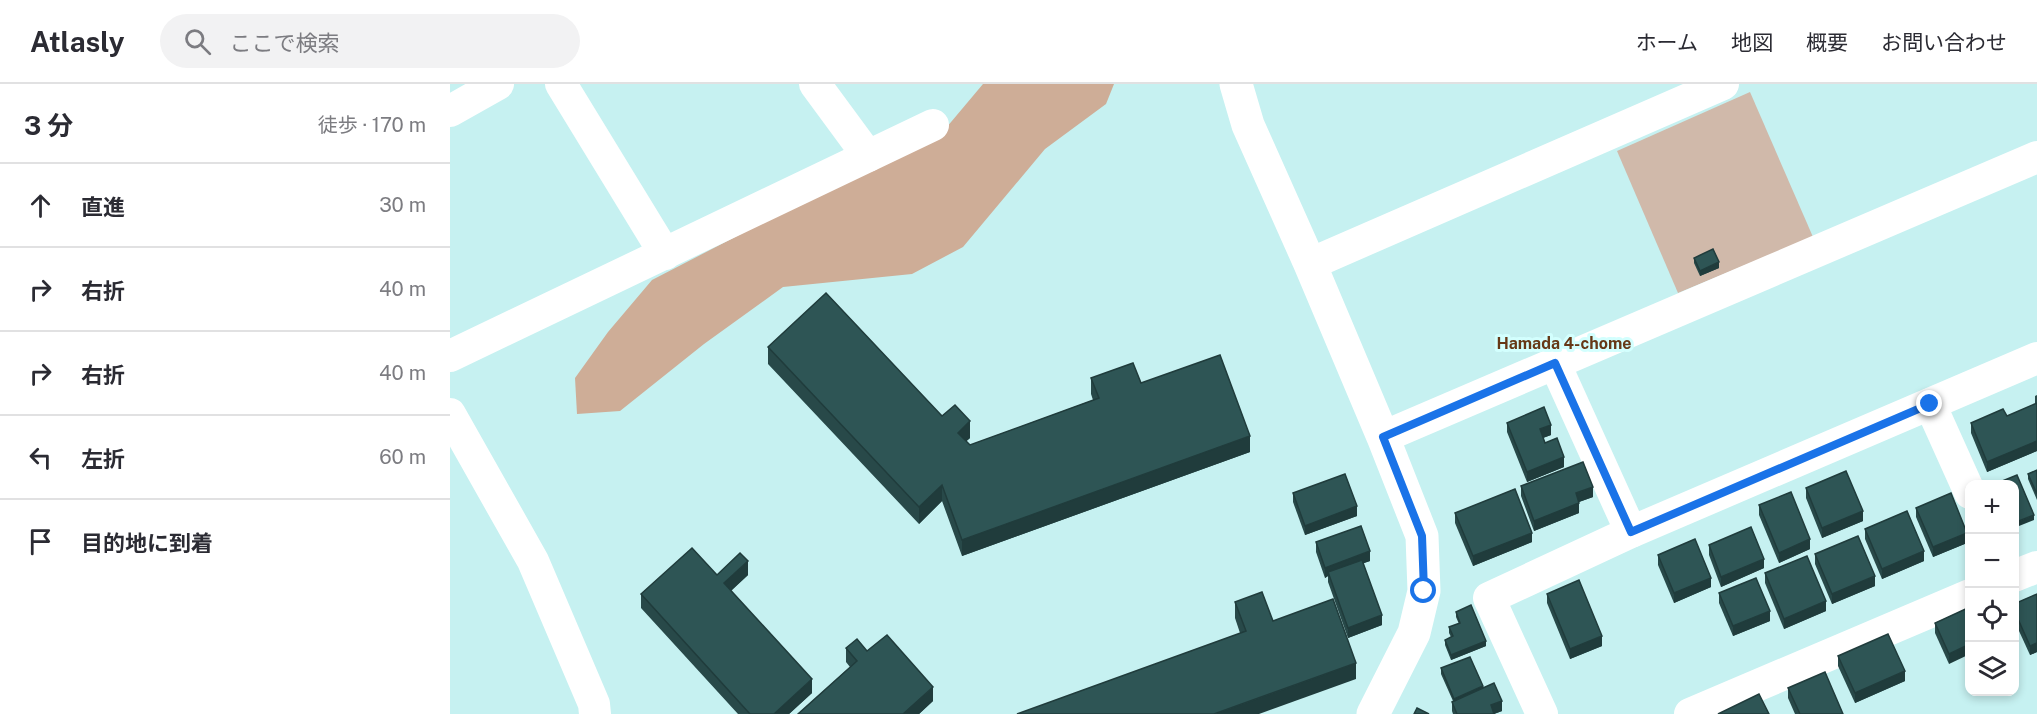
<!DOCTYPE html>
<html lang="ja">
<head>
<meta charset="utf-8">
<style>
  body { margin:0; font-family:"Public Sans","Noto Sans JP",sans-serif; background:#f2f2f3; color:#2b2b33 }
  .controls { position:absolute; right:18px; bottom:18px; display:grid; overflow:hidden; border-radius:12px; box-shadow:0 3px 9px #0003 }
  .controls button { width:54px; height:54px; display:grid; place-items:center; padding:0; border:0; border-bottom:2px solid #e1e1e2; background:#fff; color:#2b2b33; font:30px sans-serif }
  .stop { position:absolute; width:18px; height:18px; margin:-14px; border:4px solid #1a73e8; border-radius:50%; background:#fff }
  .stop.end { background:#1a73e8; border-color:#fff; box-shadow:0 2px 6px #0008 }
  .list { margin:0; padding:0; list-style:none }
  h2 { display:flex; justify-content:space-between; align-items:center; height:78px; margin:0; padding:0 24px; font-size:26px }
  h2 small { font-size:20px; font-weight:400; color:#7c7c81 }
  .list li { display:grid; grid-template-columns:39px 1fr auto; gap:18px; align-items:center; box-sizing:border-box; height:84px; padding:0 24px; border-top:2px solid #e1e1e2 }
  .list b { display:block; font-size:22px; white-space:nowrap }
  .list em { font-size:20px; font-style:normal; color:#7c7c81 }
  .icon { flex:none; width:33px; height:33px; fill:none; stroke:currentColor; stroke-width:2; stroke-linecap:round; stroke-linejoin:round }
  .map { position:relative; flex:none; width:1587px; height:630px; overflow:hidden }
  header { display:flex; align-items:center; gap:36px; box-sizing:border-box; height:84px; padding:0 30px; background:#fff; border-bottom:2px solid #e1e1e2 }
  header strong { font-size:28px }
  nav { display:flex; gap:33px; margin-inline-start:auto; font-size:21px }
  .search { width:420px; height:54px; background:#f2f2f3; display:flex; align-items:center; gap:15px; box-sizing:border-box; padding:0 21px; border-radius:33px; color:#7c7c81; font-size:22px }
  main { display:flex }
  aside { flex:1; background:#fff }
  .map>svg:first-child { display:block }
</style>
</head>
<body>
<header>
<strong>Atlasly</strong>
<div class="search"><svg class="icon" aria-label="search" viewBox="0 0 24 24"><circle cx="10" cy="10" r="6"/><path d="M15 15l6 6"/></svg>ここで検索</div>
<nav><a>ホーム</a><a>地図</a><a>概要</a><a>お問い合わせ</a></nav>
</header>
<main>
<aside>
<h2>3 分<small>徒歩 · 170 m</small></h2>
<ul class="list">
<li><svg class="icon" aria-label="ahead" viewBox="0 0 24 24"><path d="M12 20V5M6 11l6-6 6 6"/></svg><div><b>直進</b></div><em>30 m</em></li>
<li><svg class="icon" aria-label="right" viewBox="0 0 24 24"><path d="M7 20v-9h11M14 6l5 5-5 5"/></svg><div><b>右折</b></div><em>40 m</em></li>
<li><svg class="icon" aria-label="right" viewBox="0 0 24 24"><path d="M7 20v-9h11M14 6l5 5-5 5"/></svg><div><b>右折</b></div><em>40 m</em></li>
<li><svg class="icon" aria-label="left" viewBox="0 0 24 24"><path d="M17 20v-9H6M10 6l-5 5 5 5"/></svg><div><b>左折</b></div><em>60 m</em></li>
<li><svg class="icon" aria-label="arrive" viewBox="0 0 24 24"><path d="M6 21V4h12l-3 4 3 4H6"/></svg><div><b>目的地に到着</b></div></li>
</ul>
</aside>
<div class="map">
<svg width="1587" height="630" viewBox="0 0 1587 630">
  <rect width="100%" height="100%" fill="#c6f1f1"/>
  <polygon fill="#d0b9aa" points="1300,8 1363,153 1228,209 1167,67"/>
  <polygon fill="#cead97" points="533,0 664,0 656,20 595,65 513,163 462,190 333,203 254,260 170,327 127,330 125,294 158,248 202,196 496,44"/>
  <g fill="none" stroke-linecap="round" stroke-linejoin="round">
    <g stroke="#fff" stroke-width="32">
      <polyline points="111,0 215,170"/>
      <polyline points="365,0 418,72"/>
      <polyline points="0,27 48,0"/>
      <polyline points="860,180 1273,0"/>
      <polyline points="0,272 483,41"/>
      <polyline points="1105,280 1181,448"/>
      <polyline points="1480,320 1520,409"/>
      <polyline points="0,330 83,477 144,620 145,630"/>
      <polyline points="933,353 1587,73"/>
      <polyline points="1564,492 1587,483"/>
      <polyline points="1092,630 1039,514 1181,448 1587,274"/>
      <polyline points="1240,630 1520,511"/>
    </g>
    <polyline stroke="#fff" stroke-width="33" points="786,0 798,41 860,180 933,353 972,452 974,507 964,549 923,630"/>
  </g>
  <g fill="#284949">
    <polygon points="1244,174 1269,184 1250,192 1244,179"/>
    <polygon points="318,263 492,332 520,354 516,357 520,361 643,316 641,310 641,294 691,299 800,368 512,472 492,417 469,440 318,280"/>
    <polygon points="1587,311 1587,367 1537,388 1521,349 1521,339 1557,332 1585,320 1585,312"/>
    <polygon points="1057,339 1101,351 1093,354 1095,359 1114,383 1077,398 1057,348"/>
    <polygon points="1587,386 1587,416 1578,395 1578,390"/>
    <polygon points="1071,402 1143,413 1129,418 1129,429 1084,447 1071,412"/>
    <polygon points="1356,404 1413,437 1372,454 1356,414"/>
    <polygon points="843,409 907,432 855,451 843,418"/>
    <polygon points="1309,421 1360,465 1329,479 1309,431"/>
    <polygon points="1466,424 1517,459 1483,473 1466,433"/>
    <polygon points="1005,429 1082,458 1023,482 1005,439"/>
    <polygon points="1415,445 1474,477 1432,495 1415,455"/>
    <polygon points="866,458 920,477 913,479 932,541 898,554 878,498 878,492 875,494 866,468"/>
    <polygon points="1259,461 1314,484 1271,503 1259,471"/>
    <polygon points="1365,470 1425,502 1382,520 1365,480"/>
    <polygon points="1208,471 1261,503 1224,519 1208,481"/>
    <polygon points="1315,489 1376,527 1334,545 1315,499"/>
    <polygon points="267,491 298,491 281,507 362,609 339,630 288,630 191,524 191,510"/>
    <polygon points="1269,509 1320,537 1283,552 1269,519"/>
    <polygon points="1097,510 1152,562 1120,575 1097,519"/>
    <polygon points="1587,510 1587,568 1580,571 1564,536 1564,520"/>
    <polygon points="785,518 823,537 906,595 790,549 785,534"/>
    <polygon points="1520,523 1499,580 1485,549 1485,539"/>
    <polygon points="1006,528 1036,562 1001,576 995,561 995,556 1001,553 999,549 999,543 1009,540 1006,533"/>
    <polygon points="396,564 417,567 483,617 469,630 348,630 400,583 396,578"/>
    <polygon points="1388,572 1455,597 1405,619 1388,582"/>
    <polygon points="991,584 1033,604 1052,627 1044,630 1003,630 1002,627 1002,618 1003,617 991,590"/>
    <polygon points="1338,604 1393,630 1345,630 1338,614"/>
  </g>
  <g fill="#203c3c">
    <polygon points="1269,178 1269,184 1250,192 1250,187"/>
    <polygon points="520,337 520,354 508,365 508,349"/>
    <polygon points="1101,341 1101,351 1090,355 1090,345"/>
    <polygon points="800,352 800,368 512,472 512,456"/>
    <polygon points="1587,357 1587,367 1537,388 1537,378"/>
    <polygon points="1114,373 1114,383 1077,398 1077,388"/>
    <polygon points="492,401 492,417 469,440 469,423"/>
    <polygon points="1143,403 1143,413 1126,419 1126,409"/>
    <polygon points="1129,419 1129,429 1084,447 1084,437"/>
    <polygon points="907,422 907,432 855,451 855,442"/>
    <polygon points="1413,427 1413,437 1372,454 1372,444"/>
    <polygon points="1584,431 1584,436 1564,444 1564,439"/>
    <polygon points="1082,449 1082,458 1023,482 1023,472"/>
    <polygon points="1517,449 1517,459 1483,473 1483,463"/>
    <polygon points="1360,455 1360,465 1329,479 1329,469"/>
    <polygon points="920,467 920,477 879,492 878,488 878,492 875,494 875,484"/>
    <polygon points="1474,467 1474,477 1432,495 1432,485"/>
    <polygon points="1314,475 1314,484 1271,503 1271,493"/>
    <polygon points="298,477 298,491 274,513 274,499"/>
    <polygon points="1425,492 1425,502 1382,520 1382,510"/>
    <polygon points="1261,494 1261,503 1224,519 1224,509"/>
    <polygon points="1376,517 1376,527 1334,545 1334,535"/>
    <polygon points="1320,527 1320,537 1283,552 1283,542"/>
    <polygon points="932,531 932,541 898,554 898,544"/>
    <polygon points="1152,552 1152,562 1120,575 1120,565"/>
    <polygon points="1036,557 1036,562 1001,576 1001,571"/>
    <polygon points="1587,559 1587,568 1580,571 1580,562"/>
    <polygon points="1520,560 1520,570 1499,580 1499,570"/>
    <polygon points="906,579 906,595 809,630 764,630"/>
    <polygon points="1455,587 1455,597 1405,619 1405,609"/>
    <polygon points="362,595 362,609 339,630 324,630"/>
    <polygon points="1033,602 1033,607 1004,620 1004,615"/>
    <polygon points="483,603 483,617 469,630 453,630"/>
    <polygon points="1052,617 1052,627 1044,630 1041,621"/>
  </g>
  <g fill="#2e5555" stroke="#203c3c" stroke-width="1.5">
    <polygon points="1263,165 1269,178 1250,187 1244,174"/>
    <polygon points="376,209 492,332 505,321 520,337 508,349 520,361 649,314 641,294 683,279 691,299 770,271 800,352 512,456 492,401 469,423 318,263"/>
    <polygon points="1587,319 1587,357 1537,378 1521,339 1553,325 1557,332"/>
    <polygon points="1094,323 1101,341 1090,345 1095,359 1107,354 1114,373 1077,388 1057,339"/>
    <polygon points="1133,378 1143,403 1126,409 1129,419 1084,437 1071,402"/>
    <polygon points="1587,386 1587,410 1578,390"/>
    <polygon points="1396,387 1413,427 1372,444 1356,404"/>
    <polygon points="895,390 907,422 855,442 843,409"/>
    <polygon points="1567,391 1584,431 1564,439 1564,400 1545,400"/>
    <polygon points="1065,405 1082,449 1023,472 1005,429"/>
    <polygon points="1341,408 1360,455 1329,469 1309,421"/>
    <polygon points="1501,409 1517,449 1483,463 1466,424"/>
    <polygon points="1457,427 1474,467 1432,485 1415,445"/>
    <polygon points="911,442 920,467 875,484 866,458"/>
    <polygon points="1301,443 1314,475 1271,493 1259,461"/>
    <polygon points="1408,452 1425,492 1382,510 1365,470"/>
    <polygon points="1245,455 1261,494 1224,509 1208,471"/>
    <polygon points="242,464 267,491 290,469 298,477 274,499 362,595 324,630 300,630 191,510"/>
    <polygon points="1357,472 1376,517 1334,535 1315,489"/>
    <polygon points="912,476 932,531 898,544 878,488"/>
    <polygon points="1306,494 1320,527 1283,542 1269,509"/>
    <polygon points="1129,496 1152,552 1120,565 1097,510"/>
    <polygon points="812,508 823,537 883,515 906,579 764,630 567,630 796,547 785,518"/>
    <polygon points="1587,510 1587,559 1580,562 1564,526 1564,520"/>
    <polygon points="1021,521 1036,557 1001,571 995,556 1003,552 999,543 1010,539 1006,528"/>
    <polygon points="1520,523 1520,560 1499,570 1485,539"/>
    <polygon points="1438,550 1455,587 1405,609 1388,572"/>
    <polygon points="437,551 483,603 453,630 348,630 407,577 396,564 407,555 417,567"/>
    <polygon points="1020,573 1033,602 1004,615 991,584"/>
    <polygon points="1375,588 1393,630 1350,630 1338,604"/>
    <polygon points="1044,599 1052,617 1041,621 1044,630 1007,630 1002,618"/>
    <polygon points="1309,610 1319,630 1268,630"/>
    <polygon points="967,624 979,630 964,630"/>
  </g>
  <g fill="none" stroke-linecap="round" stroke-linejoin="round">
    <polyline stroke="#1a73e8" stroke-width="8" points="974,507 972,452 933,353 1105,279 1181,448 1480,320"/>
  </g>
  <g text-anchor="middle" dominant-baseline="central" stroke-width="6" stroke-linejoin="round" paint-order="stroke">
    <g font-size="16" font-weight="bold" fill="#663816" stroke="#d3fffe">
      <text x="1114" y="259">Hamada 4-chome</text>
    </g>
  </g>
</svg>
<div class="controls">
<button>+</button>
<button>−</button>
<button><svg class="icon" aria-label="locate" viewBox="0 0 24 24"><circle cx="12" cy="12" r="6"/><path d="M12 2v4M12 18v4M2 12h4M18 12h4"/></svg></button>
<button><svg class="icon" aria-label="layers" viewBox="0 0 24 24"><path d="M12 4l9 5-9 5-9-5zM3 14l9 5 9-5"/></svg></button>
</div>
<div class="stop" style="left:974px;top:507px"></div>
<div class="stop end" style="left:1480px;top:320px"></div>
</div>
</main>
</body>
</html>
